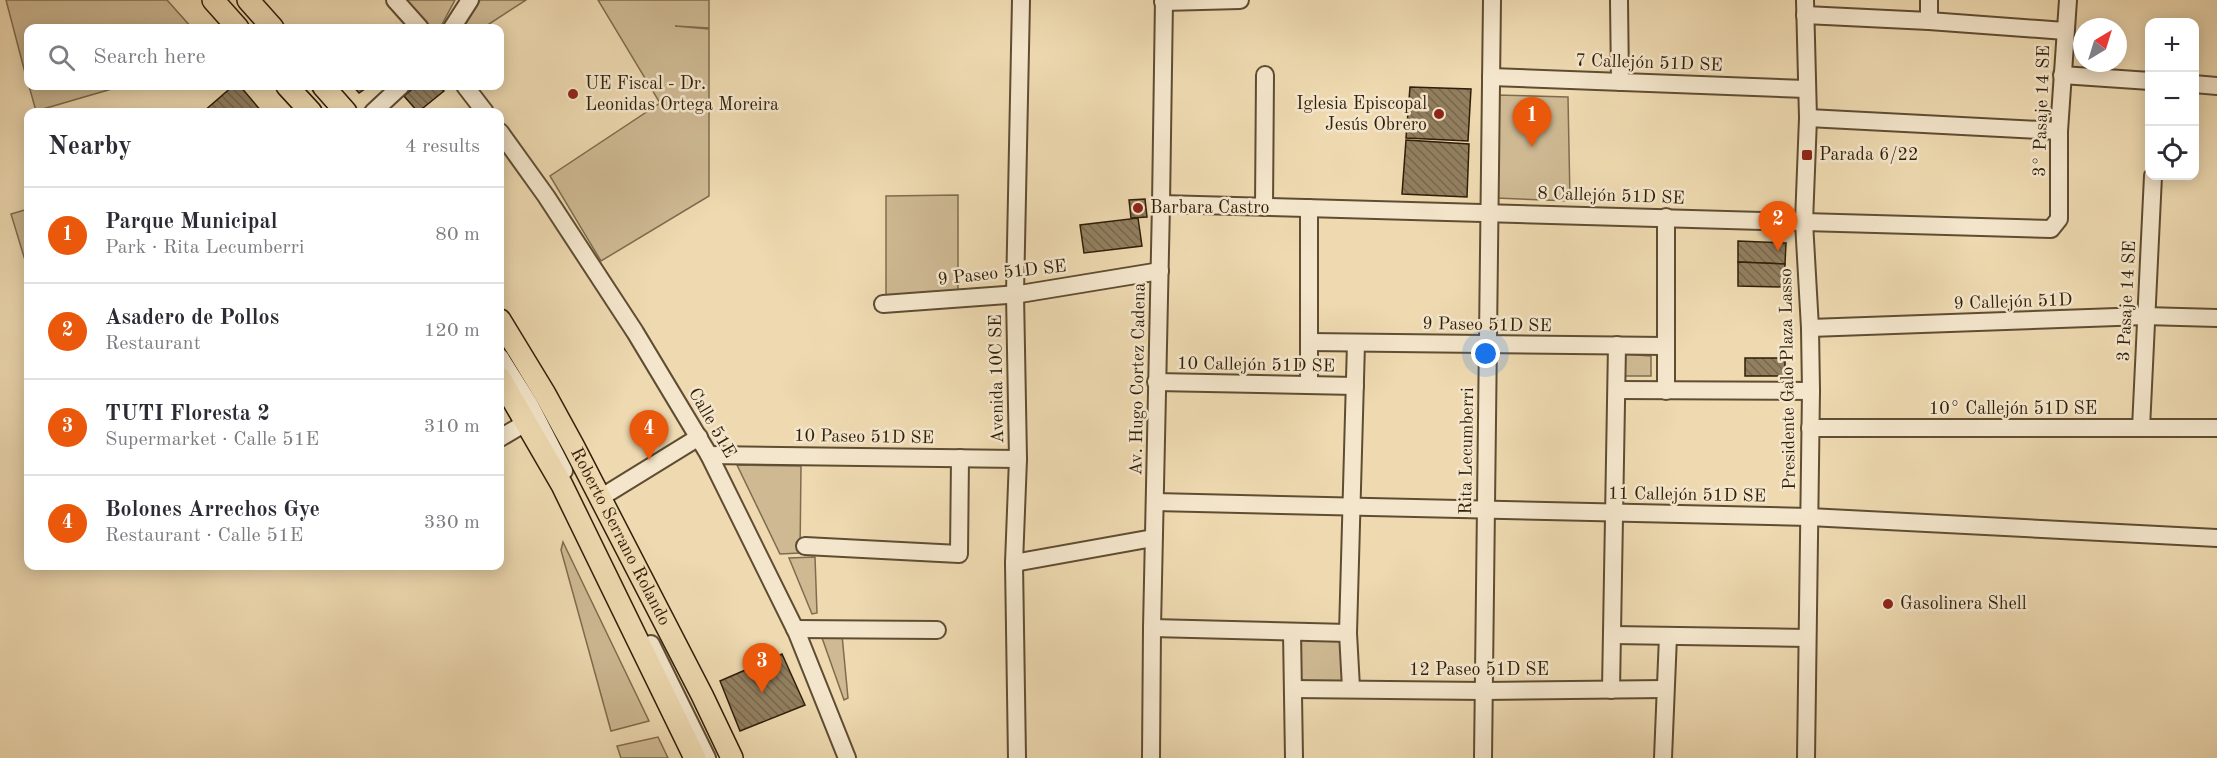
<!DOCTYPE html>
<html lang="en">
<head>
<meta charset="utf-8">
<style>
  body { margin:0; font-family:"Old Standard TT",serif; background:#f2f2f3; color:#2b2b33 }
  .controls { position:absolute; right:18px; top:18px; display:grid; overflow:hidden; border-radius:12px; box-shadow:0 3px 15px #0003 }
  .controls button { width:54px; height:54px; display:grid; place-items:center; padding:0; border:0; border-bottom:2px solid #e1e1e2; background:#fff; color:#2b2b33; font:30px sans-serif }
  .compass { position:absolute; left:2073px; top:18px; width:54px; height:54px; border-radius:50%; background:#fff; box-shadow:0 3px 15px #0003; rotate:38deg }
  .you { position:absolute; left:1486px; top:354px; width:21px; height:21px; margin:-15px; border:4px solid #fff; border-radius:50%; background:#1a73e8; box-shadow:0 0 0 9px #1a73e833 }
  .badge { display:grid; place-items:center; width:39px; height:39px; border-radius:50%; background:#ea580c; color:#fff; font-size:20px; font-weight:700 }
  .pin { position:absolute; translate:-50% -50px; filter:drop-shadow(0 2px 3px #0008) }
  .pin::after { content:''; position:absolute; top:32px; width:21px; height:18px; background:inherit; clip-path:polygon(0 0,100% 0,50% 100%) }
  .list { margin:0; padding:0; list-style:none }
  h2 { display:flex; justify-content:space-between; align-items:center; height:78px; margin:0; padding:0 24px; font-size:26px }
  h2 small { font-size:20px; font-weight:400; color:#7c7c81 }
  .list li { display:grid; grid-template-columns:39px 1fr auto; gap:18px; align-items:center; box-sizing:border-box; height:96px; padding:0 24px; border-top:2px solid #e1e1e2 }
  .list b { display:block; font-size:22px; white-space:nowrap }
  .list p { margin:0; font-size:20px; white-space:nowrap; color:#7c7c81 }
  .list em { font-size:20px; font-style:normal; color:#7c7c81 }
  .icon { flex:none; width:33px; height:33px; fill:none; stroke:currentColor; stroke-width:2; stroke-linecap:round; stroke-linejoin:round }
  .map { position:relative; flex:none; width:2217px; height:758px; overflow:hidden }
  .search { position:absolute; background:#fff; box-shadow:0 3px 15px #0003; left:24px; top:24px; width:480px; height:66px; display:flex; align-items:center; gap:15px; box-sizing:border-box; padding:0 21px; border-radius:12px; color:#7c7c81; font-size:22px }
  .panel { position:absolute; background:#fff; box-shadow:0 3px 15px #0003; left:24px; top:108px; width:480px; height:462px; border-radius:12px }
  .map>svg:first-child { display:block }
</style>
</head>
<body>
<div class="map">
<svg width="2217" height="758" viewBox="0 0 2217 758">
  <defs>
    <pattern id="building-back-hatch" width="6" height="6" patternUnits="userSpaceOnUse" patternTransform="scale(1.5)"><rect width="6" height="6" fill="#927f5f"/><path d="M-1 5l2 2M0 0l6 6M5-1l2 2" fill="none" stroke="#78674c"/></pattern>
  </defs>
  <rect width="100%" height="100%" fill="#eed9b0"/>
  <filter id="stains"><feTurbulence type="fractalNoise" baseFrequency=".00333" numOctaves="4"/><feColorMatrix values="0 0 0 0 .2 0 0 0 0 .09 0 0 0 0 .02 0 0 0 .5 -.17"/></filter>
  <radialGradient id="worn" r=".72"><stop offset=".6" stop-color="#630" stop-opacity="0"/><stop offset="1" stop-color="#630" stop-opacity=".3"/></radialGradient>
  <g fill="#ceb993" stroke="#7e6c4e" stroke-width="1.5">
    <polygon points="6,0 167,0 192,28 28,28 28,84"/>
    <polygon points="404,0 455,0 440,28 430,28"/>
    <polygon points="480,0 526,0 483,28 463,28"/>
    <polygon points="598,0 709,0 709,28 675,26 709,29 709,196 601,261 550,176 660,103"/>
    <polygon points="29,86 122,86 36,111"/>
    <polygon points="1496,95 1568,97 1570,201 1496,198"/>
    <polygon points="958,195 958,294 886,300 886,196"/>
    <polygon points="28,209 28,270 11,214"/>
    <polygon points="1622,354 1651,356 1651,376 1623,376"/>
    <polygon points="737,465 801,466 800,553 780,554"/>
    <polygon points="563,542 649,721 611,731 561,550"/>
    <polygon points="815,557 817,613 812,614 789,558"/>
    <polygon points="1292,632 1348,633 1351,688 1293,689"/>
    <polygon points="821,635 842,635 848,698 844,700"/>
    <polygon points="658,737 668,758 621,758 617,746"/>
  </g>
  <g fill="url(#building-back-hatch)" stroke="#2f1e08" stroke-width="1.5">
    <polygon points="233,86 240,86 262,112 203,112"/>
    <polygon points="353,86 369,86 359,93"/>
    <polygon points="416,86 439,86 444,91 418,112 404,96"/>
    <polygon points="1410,87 1471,89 1468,141 1406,138"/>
    <polygon points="1406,140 1469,144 1467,197 1402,194"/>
    <polygon points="1145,199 1147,217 1131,218 1129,200"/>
    <polygon points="1138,218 1142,246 1084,253 1080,225"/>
    <polygon points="1738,241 1786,243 1785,264 1738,262"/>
    <polygon points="1738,262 1785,264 1784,287 1738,286"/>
    <rect x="1745" y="358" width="40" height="18"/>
    <polygon points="782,654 805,705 740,731 720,681"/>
  </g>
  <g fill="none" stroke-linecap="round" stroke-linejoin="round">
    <defs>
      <g id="minor">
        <polyline points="395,0 420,28"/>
        <polyline points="1619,0 1620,82"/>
        <polyline points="1805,0 1808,118 1804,222 1810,328 1811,391 1806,758"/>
        <polyline points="1163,2 1240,0"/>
        <polyline points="1805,15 1929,21 2065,31"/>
        <polyline points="1929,21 1929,0"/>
        <polyline points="452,28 470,0"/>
        <polyline points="2062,75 2150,81"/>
        <polyline points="1491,77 1806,89"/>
        <polyline points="2194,84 2217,86"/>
        <polyline points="465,86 485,112"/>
        <polyline points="373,112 401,86"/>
        <polyline points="1808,118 2059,131"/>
        <polyline points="500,132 546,196 635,332 709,455 797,633 847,758"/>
        <polyline points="1161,204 2051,229 2059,219 2059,131 2068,0"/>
        <polyline points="1264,207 1265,75"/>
        <polyline points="1309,208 1309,385"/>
        <polyline points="1666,217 1666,391"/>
        <polyline points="883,304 1020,294 1160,271"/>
        <polyline points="1810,328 2145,316 2217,318"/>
        <polyline points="1309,342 1665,346"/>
        <polyline points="500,357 529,403 564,471"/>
        <polyline points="1156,382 1355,386"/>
        <polyline points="1618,390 1811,391"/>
        <polyline points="1810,428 2217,428"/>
        <polyline points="2141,428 2153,176"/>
        <polyline points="500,438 527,422"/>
        <polyline points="709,455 1018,459"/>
        <polyline points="600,498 699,437"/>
        <polyline points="1155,502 1809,517 2217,538"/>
        <polyline points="805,546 959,554 960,458"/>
        <polyline points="1014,563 1153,538"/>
        <polyline points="1152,628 1348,633"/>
        <polyline points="795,629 937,630"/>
        <polyline points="1292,632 1294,758"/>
        <polyline points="1612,635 1807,638"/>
        <polyline points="651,644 707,758"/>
        <polyline points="1351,688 1348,633 1356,343"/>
        <polyline points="1293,689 1484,691 1665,689"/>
        <polyline points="1611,690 1617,345"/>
        <polyline points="1017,758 1014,563 1018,459 1015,294 1021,0"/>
        <polyline points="1151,758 1152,628 1161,204 1164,0"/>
        <polyline points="1483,758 1492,0"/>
        <polyline points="1663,758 1668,636"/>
      </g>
      <g id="major">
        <polyline points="213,0 238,28"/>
        <polyline points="248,0 273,28"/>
        <polyline points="287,86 311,112"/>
        <polyline points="323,86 346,112"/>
        <path id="s1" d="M500,320l45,74 29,53 128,248 30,63"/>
        <polyline points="500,378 562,485 695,758"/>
      </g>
    </defs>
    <use href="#minor" stroke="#5f4d32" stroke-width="20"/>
    <use href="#major" stroke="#2f1e08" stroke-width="24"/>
    <use href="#minor" stroke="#f4e6cc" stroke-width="16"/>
    <use href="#major" stroke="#eed9b0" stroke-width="21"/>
  </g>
  <g fill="#8f2418" stroke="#f4e6cc" stroke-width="2">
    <circle cx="573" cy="94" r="6"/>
    <circle cx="1439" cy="114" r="6"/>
    <rect x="1801" y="149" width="12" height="12" rx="3"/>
    <circle cx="1138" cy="208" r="6"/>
    <circle cx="1888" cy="604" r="6"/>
  </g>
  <g text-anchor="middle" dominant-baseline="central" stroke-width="5" stroke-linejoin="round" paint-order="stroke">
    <g font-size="18" fill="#2f1e08" stroke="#f4e6cc">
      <text transform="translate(1649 63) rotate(2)">7 Callejón 51D SE</text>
      <text transform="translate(2042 111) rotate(-88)">3° Pasaje 14 SE</text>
      <text transform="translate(1611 196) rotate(2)">8 Callejón 51D SE</text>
      <text transform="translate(1002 273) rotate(-6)">9 Paseo 51D SE</text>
      <text transform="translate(2127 301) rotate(-87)">3 Pasaje 14 SE</text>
      <text transform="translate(2013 302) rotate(-2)">9 Callejón 51D</text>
      <text transform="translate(1487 325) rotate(1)">9 Paseo 51D SE</text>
      <text transform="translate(1256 365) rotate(1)">10 Callejón 51D SE</text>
      <text transform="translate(997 379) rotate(-91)">Avenida 10C SE</text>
      <text transform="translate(1138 379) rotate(-89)">Av. Hugo Cortez Cadena</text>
      <text transform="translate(1788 379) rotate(-91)">Presidente Galo Plaza Lasso</text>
      <text x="2013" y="409">10° Callejón 51D SE</text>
      <text transform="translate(712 423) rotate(60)">Calle 51E</text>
      <text transform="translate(864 437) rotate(1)">10 Paseo 51D SE</text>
      <text transform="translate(1467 451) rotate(-89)">Rita Lecumberri</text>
      <text transform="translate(1687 495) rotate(1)">11 Callejón 51D SE</text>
      <text stroke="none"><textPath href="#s1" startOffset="248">Roberto Serrano Rolando</textPath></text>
      <text x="1479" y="670">12 Paseo 51D SE</text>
    </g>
    <g font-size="18" fill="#2f1e08" stroke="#f4e6cc" text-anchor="start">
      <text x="585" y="84">UE Fiscal - Dr.<tspan x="585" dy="21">Leonidas Ortega Moreira</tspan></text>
      <text x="1427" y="104" text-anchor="end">Iglesia Episcopal<tspan x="1427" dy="21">Jesús Obrero</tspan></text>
      <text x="1819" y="155">Parada 6/22</text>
      <text x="1150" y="208">Barbara Castro</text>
      <text x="1900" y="604">Gasolinera Shell</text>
    </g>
  </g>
  <rect width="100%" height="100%" filter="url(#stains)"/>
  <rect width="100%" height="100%" fill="url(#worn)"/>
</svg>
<div class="controls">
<button>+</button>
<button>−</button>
<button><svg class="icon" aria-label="locate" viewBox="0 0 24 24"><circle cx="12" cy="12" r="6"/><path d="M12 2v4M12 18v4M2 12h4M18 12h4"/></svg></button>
</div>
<svg class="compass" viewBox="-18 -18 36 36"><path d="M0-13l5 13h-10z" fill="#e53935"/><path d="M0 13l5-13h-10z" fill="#7c7c81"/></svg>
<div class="you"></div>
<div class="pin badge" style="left:1532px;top:147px">1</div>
<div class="pin badge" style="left:1778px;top:251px">2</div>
<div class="pin badge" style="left:762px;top:693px">3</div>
<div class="pin badge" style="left:649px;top:460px">4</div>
<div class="search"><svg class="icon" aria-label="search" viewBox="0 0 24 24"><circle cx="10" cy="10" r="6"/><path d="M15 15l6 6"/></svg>Search here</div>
<section class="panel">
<h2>Nearby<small>4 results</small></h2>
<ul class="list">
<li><span class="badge">1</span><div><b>Parque Municipal</b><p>Park · Rita Lecumberri</p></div><em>80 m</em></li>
<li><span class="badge">2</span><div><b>Asadero de Pollos</b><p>Restaurant</p></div><em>120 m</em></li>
<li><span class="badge">3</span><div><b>TUTI Floresta 2</b><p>Supermarket · Calle 51E</p></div><em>310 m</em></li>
<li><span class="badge">4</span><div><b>Bolones Arrechos Gye</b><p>Restaurant · Calle 51E</p></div><em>330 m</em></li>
</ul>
</section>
</div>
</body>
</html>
